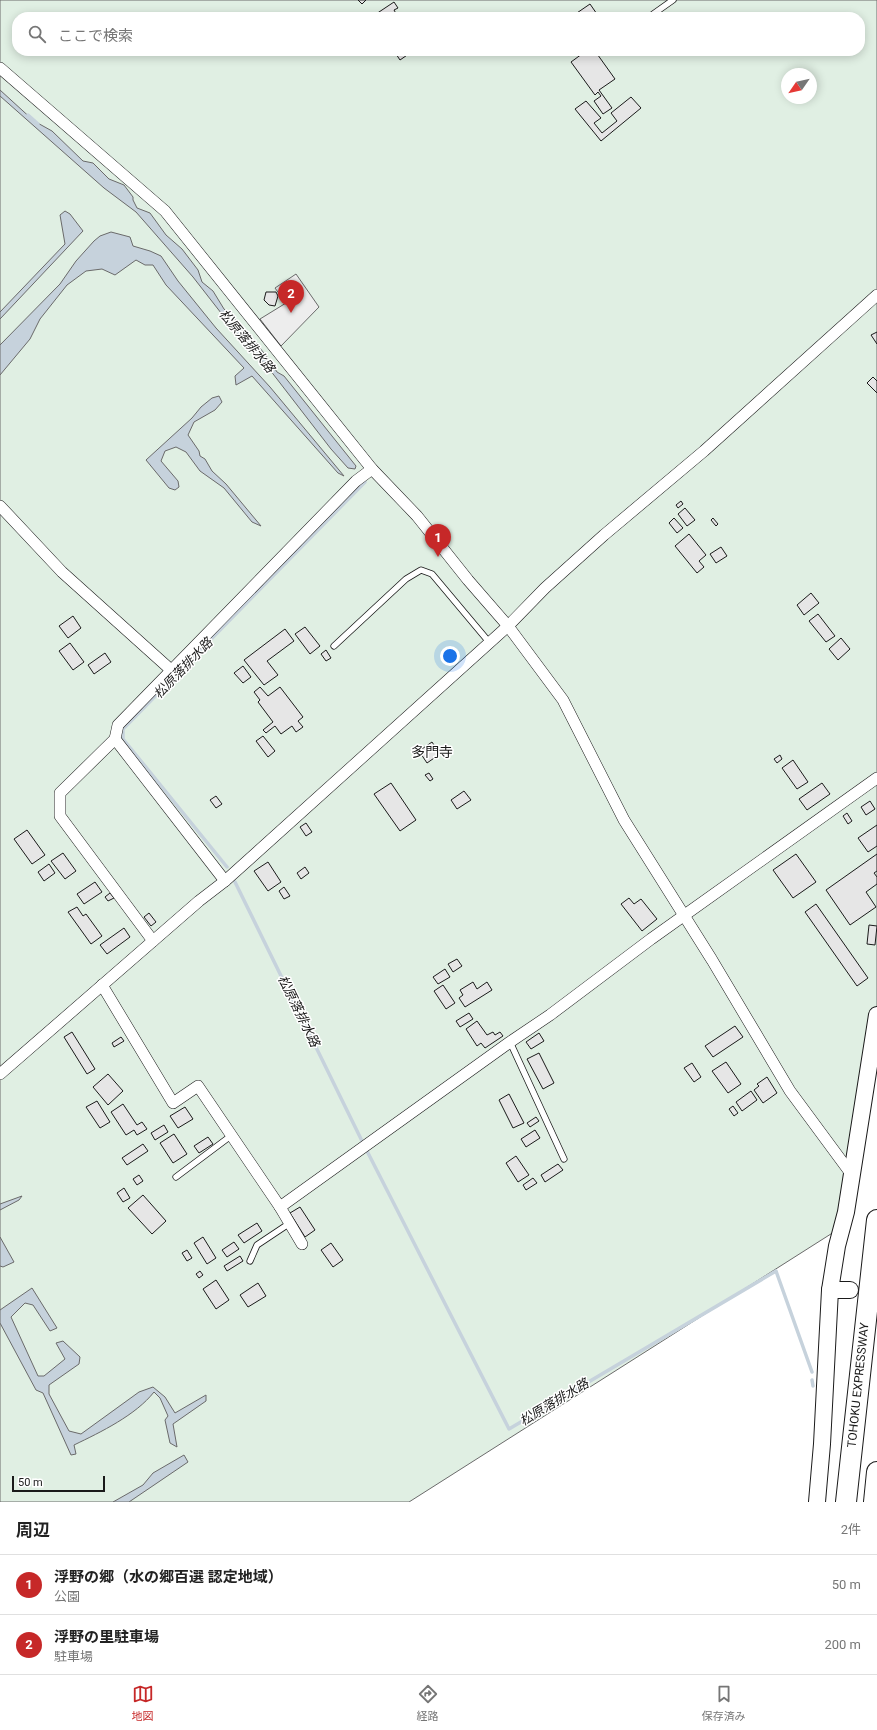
<!DOCTYPE html>
<html lang="ja">
<head>
<meta charset="utf-8">
<style>
  body { margin:0; font-family:Roboto,"Noto Sans JP",sans-serif; background:#f2f2f2; color:#222 }
  .compass { position:absolute; left:781px; top:68px; width:36px; height:36px; border-radius:50%; background:#fff; box-shadow:0 2px 10px #0003; rotate:236deg }
  .scale { position:absolute; left:12px; bottom:10px; width:93px; box-sizing:border-box; padding-left:4px; border:2px solid #1a1a1a; border-top:0; font-size:11px; line-height:14px; white-space:nowrap; color:#1a1a1a; -webkit-text-stroke:3px #fff; paint-order:stroke }
  .you { position:absolute; left:450px; top:656px; width:14px; height:14px; margin:-10px; border:3px solid #fff; border-radius:50%; background:#1a73e8; box-shadow:0 0 0 6px #1a73e833 }
  .badge { display:grid; place-items:center; width:26px; height:26px; border-radius:50%; background:#c62828; color:#fff; font-size:13px; font-weight:700 }
  .pin { position:absolute; translate:-50% -33px; filter:drop-shadow(0 1px 2px #0008) }
  .pin::after { content:''; position:absolute; top:21px; width:14px; height:12px; background:inherit; clip-path:polygon(0 0,100% 0,50% 100%) }
  .list { margin:0; padding:0; list-style:none }
  h2 { display:flex; justify-content:space-between; align-items:center; height:52px; margin:0; padding:0 16px; font-size:17px }
  h2 small { font-size:13px; font-weight:400; color:#767676 }
  .list li { display:grid; grid-template-columns:26px 1fr auto; gap:12px; align-items:center; box-sizing:border-box; height:60px; padding:0 16px; border-top:1px solid #e0e0e0 }
  .list b { display:block; font-size:15px; white-space:nowrap }
  .list p { margin:0; font-size:13px; white-space:nowrap; color:#767676 }
  .list em { font-size:13px; font-style:normal; color:#767676 }
  .icon { flex:none; width:22px; height:22px; fill:none; stroke:currentColor; stroke-width:2; stroke-linecap:round; stroke-linejoin:round }
  .map { position:relative; flex:none; width:877px; height:1502px; overflow:hidden }
  .search { position:absolute; background:#fff; box-shadow:0 2px 10px #0003; left:12px; right:12px; top:12px; height:44px; display:flex; align-items:center; gap:10px; box-sizing:border-box; padding:0 14px; border-radius:16px; color:#767676; font-size:15px }
  .sheet { height:172px; background:#fff }
  nav { display:flex; justify-content:space-around; align-items:center; box-sizing:border-box; height:56px; border-top:1px solid #e0e0e0; background:#fff; font-size:11px; color:#767676 }
  nav a { display:grid; justify-items:center; gap:2px }
  nav .on { color:#c62828 }
  .map>svg:first-child { display:block }
</style>
</head>
<body>
<div class="map">
<svg width="877" height="1502" viewBox="0 0 877 1502">
  <rect width="100%" height="100%" fill="#fff"/>
  <path fill="#e0efe3" stroke="#6a6a6a" fill-rule="evenodd" d="M0,0h877v1015l-43,217 -425,270h-409zM17,17h843v34h-843zM787,74h24v24h-24z"/>
  <polygon fill="#ededed" stroke="#6a6a6a" points="296,274 319,307 281,346 260,319 286,303 275,288"/>
  <g fill="#c6d2dc" stroke="#6a6a6a">
    <polygon points="0,90 34,121 52,131 83,161 93,163 109,179 124,185 133,197 133,200 137,208 150,213 166,235 182,249 198,270 202,282 213,291 224,309 234,318 243,331 255,342 268,358 277,372 284,376 356,466 355,469 348,468 331,449 270,370 246,345 193,277 136,212 104,188 0,96"/>
    <polygon points="65,211 70,214 83,231 0,319 0,312 65,244 60,215"/>
    <polygon points="111,232 130,237 133,246 150,251 161,256 178,281 216,328 270,387 344,476 338,473 252,376 236,385 235,376 244,368 166,285 153,265 145,265 136,260 115,275 102,269 86,271 67,285 40,319 30,339 0,375 0,345 60,284 76,261 94,241 100,236"/>
    <polygon points="219,396 222,402 215,410 194,422 188,435 199,451 200,456 205,459 212,471 226,484 261,526 252,522 224,488 200,471 186,452 176,447 165,451 161,461 178,481 179,487 175,490 169,488 146,460 192,418 201,407 212,398"/>
    <polygon points="22,1196 19,1200 0,1210 0,1204"/>
    <polygon points="0,1237 14,1262 3,1267 0,1266"/>
    <path d="M32,1288l25,40 -7,3 -17,-26 -8,-2 -14,14 27,59h6l21,-17 -9,-16 7,-2 17,16 -1,7 -30,21v9l20,37 12,3 58,-42 14,-5 12,10 10,16 31,-18v6l-33,23 4,23 -7,-4 -5,-23 3,-4 -8,-18 -6,-6c-18,23 -53,40 -80,53l2,9 -5,1 -28,-62 -7,-3 -36,-67v-13z"/>
    <polygon points="184,1455 188,1462 129,1502 113,1502 143,1485 153,1473"/>
  </g>
  <g fill="none" stroke-linecap="round" stroke-linejoin="round">
    <g stroke="#c6d2dc" stroke-width="3.5">
      <polyline points="28,115 38,124"/>
      <polyline points="227,867 123,739 123,729 365,482"/>
      <polyline points="235,882 362,1141"/>
      <polyline points="367,1151 509,1429 776,1271 812,1372"/>
      <polyline points="812,1380 813,1386"/>
    </g>
  </g>
  <g fill="#e6e6e6" stroke="#1a1a1a">
    <polygon points="358,0 366,0 362,4"/>
    <polygon points="394,2 398,8 394,10 398,17 378,17 376,14"/>
    <polygon points="590,4 599,17 571,17"/>
    <polygon points="394,51 413,51 400,60"/>
    <polygon points="586,51 595,51 615,79 599,90 612,108 603,114 594,101 601,96 598,92 595,95 571,62"/>
    <polygon points="631,97 641,108 601,141 575,109 586,101 601,118 594,123 602,133 617,121 611,113"/>
    <polygon points="266,292 276,292 278,296 275,306 269,305 264,300"/>
    <polygon points="877,332 877,344 871,335"/>
    <polygon points="873,377 877,381 877,393 867,383"/>
    <polygon points="681,501 683,504 678,508 676,505"/>
    <polygon points="685,508 695,520 687,526 678,514"/>
    <polygon points="674,518 683,528 677,533 669,523"/>
    <polygon points="713,518 718,524 716,526 711,520"/>
    <polygon points="689,534 706,555 699,561 704,567 697,573 675,546"/>
    <polygon points="721,547 727,556 716,563 710,554"/>
    <polygon points="811,593 819,603 804,615 797,605"/>
    <polygon points="818,614 835,636 826,642 809,621"/>
    <polygon points="73,616 81,628 68,638 59,626"/>
    <polygon points="305,627 320,646 310,654 295,634"/>
    <polygon points="285,629 294,641 267,661 278,675 264,685 244,660"/>
    <polygon points="841,638 850,649 838,660 829,649"/>
    <polygon points="70,643 84,662 73,670 59,651"/>
    <polygon points="326,650 331,658 326,661 321,654"/>
    <polygon points="105,653 111,662 94,674 88,665"/>
    <polygon points="243,666 251,677 243,683 234,673"/>
    <polygon points="260,687 268,696 280,687 303,717 298,721 303,727 296,732 292,726 281,734 275,726 266,733 263,730 273,722 258,702 260,700 254,692"/>
    <polygon points="263,736 275,751 268,757 256,741"/>
    <polygon points="432,742 440,754 427,763 419,751"/>
    <polygon points="780,755 782,759 777,763 774,759"/>
    <polygon points="793,760 808,782 797,789 782,768"/>
    <polygon points="429,773 433,779 430,781 425,775"/>
    <polygon points="391,783 416,820 400,831 374,794"/>
    <polygon points="822,783 830,794 807,810 799,799"/>
    <polygon points="464,791 471,800 457,809 451,800"/>
    <polygon points="216,796 222,804 216,808 210,800"/>
    <polygon points="870,801 875,809 866,815 861,807"/>
    <polygon points="847,813 852,821 848,824 843,816"/>
    <polygon points="306,823 312,832 306,836 300,827"/>
    <polygon points="877,825 877,846 868,852 858,838"/>
    <polygon points="27,830 45,855 32,864 14,839"/>
    <polygon points="63,853 76,871 65,879 51,861"/>
    <polygon points="796,854 816,882 793,898 773,870"/>
    <polygon points="877,854 877,871 874,873 877,877 877,884 866,892 876,907 850,925 826,890"/>
    <polygon points="268,862 281,882 268,891 254,871"/>
    <polygon points="49,864 55,873 44,881 38,872"/>
    <polygon points="305,867 309,873 301,879 297,873"/>
    <polygon points="95,882 102,892 84,904 77,894"/>
    <polygon points="284,887 290,896 284,899 279,891"/>
    <polygon points="110,893 114,898 108,901 105,897"/>
    <polygon points="629,898 634,904 641,899 657,919 642,931 621,904"/>
    <polygon points="816,904 868,978 857,986 805,912"/>
    <polygon points="77,907 83,916 86,914 102,936 91,944 68,912"/>
    <polygon points="149,913 156,922 151,926 144,917"/>
    <polygon points="869,925 877,926 875,945 867,944"/>
    <polygon points="124,928 130,937 107,954 100,945"/>
    <polygon points="457,959 462,966 453,972 448,964"/>
    <polygon points="445,969 450,977 438,984 433,977"/>
    <polygon points="473,982 477,989 487,982 492,990 465,1007 459,998 463,995 460,990"/>
    <polygon points="443,985 455,1003 446,1009 434,991"/>
    <polygon points="469,1013 473,1019 460,1027 456,1021"/>
    <polygon points="477,1021 487,1035 493,1032 495,1035 500,1032 503,1036 485,1048 481,1043 477,1046 466,1029"/>
    <polygon points="735,1026 743,1037 713,1057 705,1046"/>
    <polygon points="72,1032 95,1069 87,1074 64,1037"/>
    <polygon points="539,1033 544,1041 531,1049 526,1042"/>
    <polygon points="121,1037 124,1041 114,1047 112,1043"/>
    <polygon points="539,1053 554,1083 543,1089 527,1059"/>
    <polygon points="726,1062 741,1084 728,1093 712,1071"/>
    <polygon points="692,1063 701,1077 694,1082 684,1068"/>
    <polygon points="108,1074 123,1091 108,1105 93,1087"/>
    <polygon points="767,1077 777,1093 763,1103 754,1090 759,1086 757,1084"/>
    <polygon points="751,1091 757,1100 742,1111 736,1102"/>
    <polygon points="509,1094 524,1123 513,1128 499,1100"/>
    <polygon points="97,1101 110,1122 100,1128 86,1107"/>
    <polygon points="123,1104 137,1125 142,1122 147,1129 137,1135 134,1130 126,1135 111,1112"/>
    <polygon points="733,1106 738,1113 734,1116 729,1109"/>
    <polygon points="185,1107 193,1119 178,1128 170,1116"/>
    <polygon points="536,1117 539,1121 530,1127 527,1123"/>
    <polygon points="164,1125 168,1132 155,1140 151,1133"/>
    <polygon points="535,1130 540,1138 526,1147 521,1139"/>
    <polygon points="174,1134 187,1154 173,1163 160,1143"/>
    <polygon points="208,1137 213,1144 199,1153 194,1146"/>
    <polygon points="143,1144 148,1151 127,1165 122,1158"/>
    <polygon points="516,1156 529,1175 518,1182 506,1163"/>
    <polygon points="558,1164 563,1170 545,1182 541,1175"/>
    <polygon points="139,1175 143,1181 137,1185 133,1179"/>
    <polygon points="533,1178 537,1183 526,1190 523,1185"/>
    <polygon points="124,1188 130,1198 123,1202 117,1193"/>
    <polygon points="143,1195 166,1221 152,1234 128,1208"/>
    <polygon points="300,1207 315,1230 305,1237 290,1213"/>
    <polygon points="257,1223 262,1231 244,1243 238,1235"/>
    <polygon points="203,1237 216,1258 207,1264 194,1243"/>
    <polygon points="234,1242 239,1249 227,1257 222,1250"/>
    <polygon points="331,1243 343,1260 333,1267 321,1250"/>
    <polygon points="187,1250 192,1258 187,1261 182,1253"/>
    <polygon points="240,1256 243,1261 227,1271 224,1266"/>
    <polygon points="200,1271 203,1275 199,1278 196,1274"/>
    <polygon points="216,1280 229,1300 216,1309 203,1289"/>
    <polygon points="258,1283 266,1296 248,1307 240,1295"/>
  </g>
  <g fill="none" stroke-linecap="round" stroke-linejoin="round">
    <defs>
      <g id="lane">
        <polyline points="649,17 673,0"/>
        <polyline points="334,646 406,579 421,570 432,574 489,642"/>
        <polyline points="510,1042 564,1159"/>
        <polyline points="176,1177 232,1135"/>
        <polyline points="250,1261 257,1245 290,1223"/>
      </g>
      <g id="street">
        <polyline points="0,68 165,211 372,469 417,516 468,580 508,626 563,700 624,820 712,960 790,1091 852,1175"/>
        <polyline points="0,506 62,572 171,670"/>
        <polyline points="115,739 60,793 60,816 153,941"/>
        <polyline points="225,881 115,739 118,725 356,481 372,469"/>
        <polyline points="102,985 173,1103 198,1086 280,1207 510,1042 550,1015 651,939 877,778"/>
        <polyline points="0,1074 199,901 225,881 508,626 545,588 604,535 704,451 877,295"/>
        <polyline points="280,1207 302,1244"/>
      </g>
      <g id="secondary">
        <polyline points="830,1290 850,1290"/>
        <polyline points="817,1502 822,1444 830,1290 837,1246 846,1212 877,1015"/>
      </g>
      <g id="highway">
        <polyline points="846,1502 877,1220"/>
        <polyline points="874,1502 877,1472"/>
      </g>
    </defs>
    <use href="#lane" stroke="#1a1a1a" stroke-width="7"/>
    <use href="#street" stroke="#1a1a1a" stroke-width="12"/>
    <use href="#secondary" stroke="#1a1a1a" stroke-width="18"/>
    <use href="#highway" stroke="#1a1a1a" stroke-width="22"/>
    <use href="#lane" stroke="#fff" stroke-width="5.5"/>
    <use href="#street" stroke="#fff" stroke-width="11"/>
    <use href="#secondary" stroke="#fff" stroke-width="16"/>
    <use href="#highway" stroke="#fff" stroke-width="20"/>
  </g>
  <g text-anchor="middle" dominant-baseline="central" stroke-width="3" stroke-linejoin="round" paint-order="stroke">
    <g font-size="12" fill="#1a1a1a" stroke="#fff">
      <text transform="translate(858 1385) rotate(-84)">TOHOKU EXPRESSWAY</text>
    </g>
    <g font-size="13" font-style="italic" fill="#1a1a1a" stroke="#fff">
      <text transform="translate(247 341) rotate(50)">松原落排水路</text>
      <text transform="translate(183 668) rotate(-46)">松原落排水路</text>
      <text transform="translate(299 1011) rotate(64)">松原落排水路</text>
      <text transform="translate(554 1402) rotate(-31)">松原落排水路</text>
    </g>
    <g font-size="14" fill="#1a1a1a" stroke="#fff">
      <text x="432" y="752">多門寺</text>
    </g>
  </g>
</svg>
<svg class="compass" viewBox="-18 -18 36 36"><path d="M0-13l5 13h-10z" fill="#e53935"/><path d="M0 13l5-13h-10z" fill="#767676"/></svg>
<div class="scale">50 m</div>
<div class="you"></div>
<div class="pin badge" style="left:438px;top:557px">1</div>
<div class="pin badge" style="left:291px;top:313px">2</div>
<div class="search"><svg class="icon" aria-label="search" viewBox="0 0 24 24"><circle cx="10" cy="10" r="6"/><path d="M15 15l6 6"/></svg>ここで検索</div>
</div>
<section class="sheet">
<h2>周辺<small>2件</small></h2>
<ul class="list">
<li><span class="badge">1</span><div><b>浮野の郷（水の郷百選 認定地域）</b><p>公園</p></div><em>50 m</em></li>
<li><span class="badge">2</span><div><b>浮野の里駐車場</b><p>駐車場</p></div><em>200 m</em></li>
</ul>
</section>
<nav>
<a class="on"><svg class="icon" aria-label="map" viewBox="0 0 24 24"><path d="M3 6l6-2 6 2 6-2v14l-6 2-6-2-6 2zM9 4v14M15 6v14"/></svg>地図</a>
<a><svg class="icon" aria-label="directions" viewBox="0 0 24 24"><path d="M12 3l9 9-9 9-9-9zM9 14v-3h6M13 9l2 2-2 2"/></svg>経路</a>
<a><svg class="icon" aria-label="saved" viewBox="0 0 24 24"><path d="M7 4h10v16l-5-4-5 4z"/></svg>保存済み</a>
</nav>
</body>
</html>
